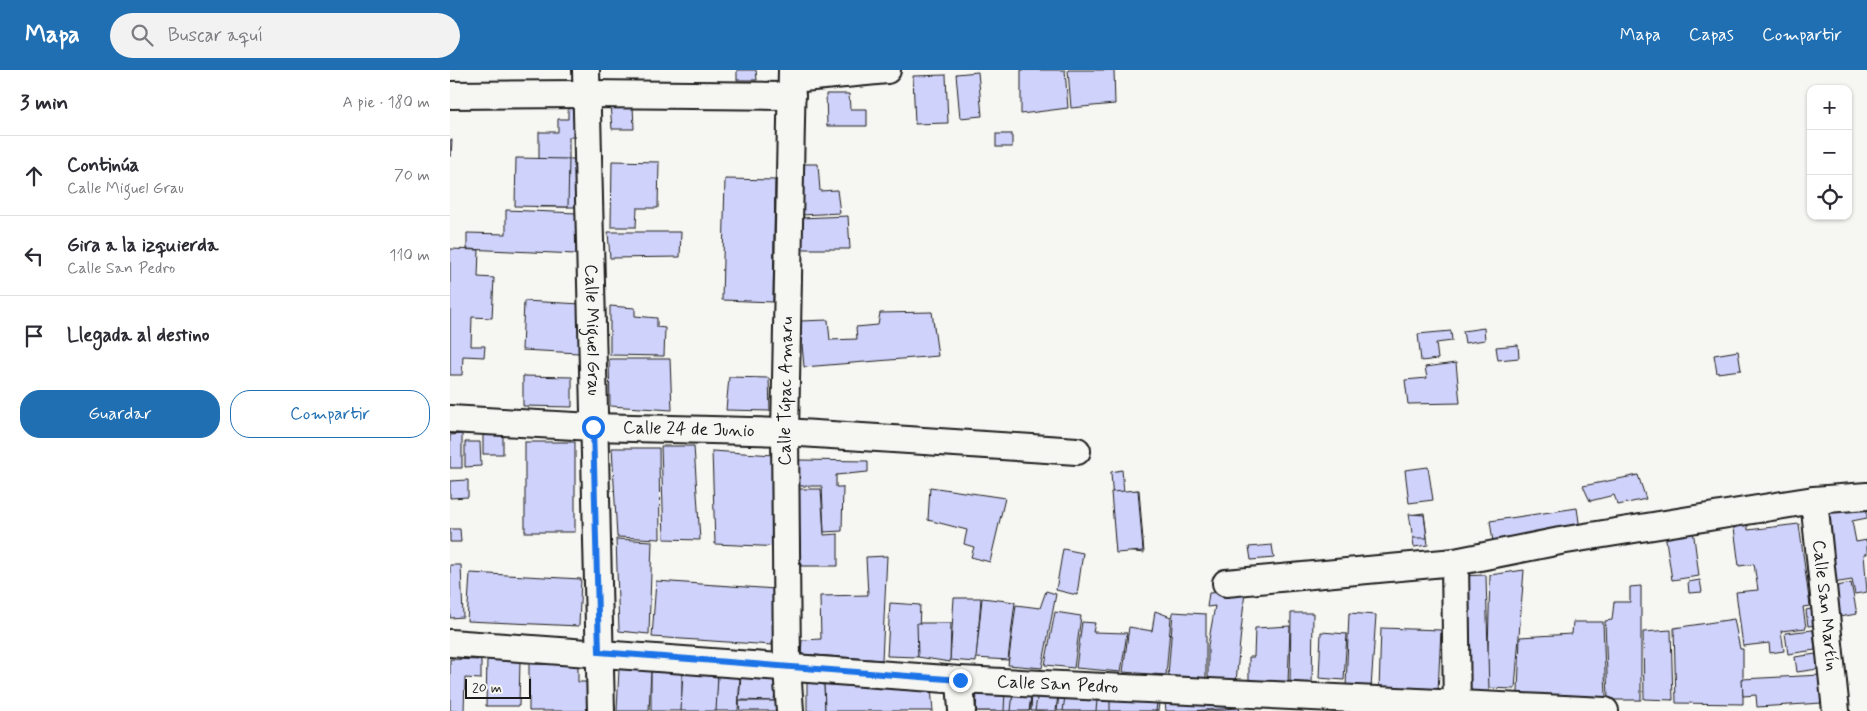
<!DOCTYPE html>
<html lang="es">
<head>
<meta charset="utf-8">
<style>
  body { margin:0; font-family:Mynerve,sans-serif; background:#f2f2f3; color:#2b2b33 }
  .controls { position:absolute; right:15px; top:15px; display:grid; overflow:hidden; border-radius:10px; box-shadow:0 1px 4px #0004 }
  .controls button { width:45px; height:45px; display:grid; place-items:center; padding:0; border:0; border-bottom:1px solid #e1e1e2; background:#fff; color:#2b2b33; font:25px sans-serif }
  .scale { position:absolute; left:15px; bottom:12px; width:66px; box-sizing:border-box; padding-left:5px; border:2px solid #1c1c1c; border-top:0; font-size:14px; line-height:18px; white-space:nowrap; color:#1c1c1c; -webkit-text-stroke:4px #f6f6f2; paint-order:stroke }
  .stop { position:absolute; width:15px; height:15px; margin:-11px; border:4px solid #1a73e8; border-radius:50%; background:#fff }
  .stop.end { background:#1a73e8; border-color:#fff; box-shadow:0 1px 5px #0008 }
  .list { margin:0; padding:0; list-style:none }
  h2 { display:flex; justify-content:space-between; align-items:center; height:65px; margin:0; padding:0 20px; font-size:21px }
  h2 small { font-size:16px; font-weight:400; color:#7c7c81 }
  .list li { display:grid; grid-template-columns:32px 1fr auto; gap:15px; align-items:center; box-sizing:border-box; height:80px; padding:0 20px; border-top:1px solid #e1e1e2 }
  .list b { display:block; font-size:19px; white-space:nowrap }
  .list p { margin:0; font-size:16px; white-space:nowrap; color:#7c7c81 }
  .list em { font-size:16px; font-style:normal; color:#7c7c81 }
  .actions { display:flex; gap:10px; padding:15px 20px }
  .actions a { flex:1; padding:11px 0; border:1px solid #1f6fb2; border-radius:20px; text-align:center; font-size:18px; color:#1f6fb2 }
  .actions .main { background:#1f6fb2; color:#fff }
  .icon { flex:none; width:28px; height:28px; fill:none; stroke:currentColor; stroke-width:2; stroke-linecap:round; stroke-linejoin:round }
  .map { position:relative; flex:none; width:1417px; height:641px; overflow:hidden }
  header { display:flex; align-items:center; gap:30px; box-sizing:border-box; height:70px; padding:0 25px; background:#1f6fb2; color:#fff }
  header strong { font-size:24px }
  nav { display:flex; gap:28px; margin-inline-start:auto; font-size:18px }
  .search { width:350px; height:45px; background:#f2f2f3; display:flex; align-items:center; gap:12px; box-sizing:border-box; padding:0 18px; border-radius:28px; color:#7c7c81; font-size:19px }
  main { display:flex }
  aside { flex:1; background:#fff }
  .map>svg:first-child { display:block }
</style>
</head>
<body>
<header>
<strong>Mapa</strong>
<div class="search"><svg class="icon" aria-label="search" viewBox="0 0 24 24"><circle cx="10" cy="10" r="6"/><path d="M15 15l6 6"/></svg>Buscar aquí</div>
<nav><a>Mapa</a><a>Capas</a><a>Compartir</a></nav>
</header>
<main>
<aside>
<h2>3 min<small>A pie · 180 m</small></h2>
<ul class="list">
<li><svg class="icon" aria-label="ahead" viewBox="0 0 24 24"><path d="M12 20V5M6 11l6-6 6 6"/></svg><div><b>Continúa</b><p>Calle Miguel Grau</p></div><em>70 m</em></li>
<li><svg class="icon" aria-label="left" viewBox="0 0 24 24"><path d="M17 20v-9H6M10 6l-5 5 5 5"/></svg><div><b>Gira a la izquierda</b><p>Calle San Pedro</p></div><em>110 m</em></li>
<li><svg class="icon" aria-label="arrive" viewBox="0 0 24 24"><path d="M6 21V4h12l-3 4 3 4H6"/></svg><div><b>Llegada al destino</b></div></li>
</ul>
<div class="actions"><a class="main">Guardar</a><a>Compartir</a></div>
</aside>
<div class="map">
<svg width="1417" height="641" viewBox="0 0 1417 641">
  <rect width="100%" height="100%" fill="#f6f6f2"/>
  <filter id="ink" filterUnits="userSpaceOnUse"><feTurbulence type="fractalNoise" baseFrequency=".02" numOctaves="2"/><feDisplacementMap in="SourceGraphic" scale="10" xChannelSelector="R" yChannelSelector="G"/><feConvolveMatrix kernelMatrix="1 2 1 2 8 2 1 2 1" color-interpolation-filters="sRGB"/></filter>
  <g filter="url(#ink)">
    <g fill="#cfd2fa" stroke="#1c1c1c">
      <polygon points="287,0 306,0 307,10 287,10"/>
      <polygon points="571,0 615,0 618,38 571,44"/>
      <polygon points="618,0 664,0 665,34 621,38"/>
      <polygon points="528,2 532,46 510,48 506,4"/>
      <polygon points="496,5 498,53 465,54 463,6"/>
      <polygon points="376,24 399,24 400,39 417,39 417,56 377,56"/>
      <polygon points="160,34 183,35 184,59 162,59"/>
      <polygon points="118,36 128,37 128,67 119,67 119,89 127,89 127,137 86,137 87,116 79,115 80,94 89,95 89,62 108,62 108,49 118,49"/>
      <rect x="546" y="64" width="16" height="13"/>
      <polygon points="0,70 2,70 1,86 0,86"/>
      <polygon points="66,88 119,89 118,137 65,136"/>
      <polygon points="162,91 209,92 208,138 187,138 186,157 161,157"/>
      <polygon points="351,94 368,94 370,121 387,120 390,143 351,145"/>
      <polygon points="275,109 325,110 323,232 272,230"/>
      <polygon points="56,140 127,143 126,184 17,179 17,163 56,164"/>
      <polygon points="398,146 400,179 351,179 350,148"/>
      <polygon points="158,162 231,162 230,187 160,188"/>
      <polygon points="0,179 29,180 28,207 44,208 42,248 22,247 21,276 35,276 34,287 13,286 12,305 0,305"/>
      <polygon points="74,231 132,234 129,283 72,280"/>
      <polygon points="160,236 185,238 185,246 207,248 207,257 215,258 214,286 160,285"/>
      <polygon points="482,242 488,286 354,297 350,251 378,250 380,270 407,269 406,257 428,255 430,243"/>
      <polygon points="1034,258 1035,270 1015,273 1013,261"/>
      <polygon points="1001,261 1002,271 986,273 988,289 971,291 968,264"/>
      <polygon points="1068,275 1069,288 1048,290 1046,277"/>
      <polygon points="1288,281 1291,300 1267,303 1264,285"/>
      <polygon points="159,289 220,289 222,340 160,336"/>
      <polygon points="1006,293 1010,333 958,334 955,310 977,308 975,297"/>
      <polygon points="73,306 122,307 122,337 73,336"/>
      <polygon points="279,307 319,308 320,341 276,340"/>
      <rect x="33" y="363" width="20" height="21"/>
      <polygon points="12,364 12,398 0,398 0,365"/>
      <polygon points="15,372 30,372 31,396 15,397"/>
      <rect x="75" y="372" width="50" height="90"/>
      <polygon points="211,376 244,376 250,470 214,469"/>
      <polygon points="162,378 209,378 210,469 167,467"/>
      <polygon points="262,381 324,385 332,477 265,474"/>
      <polygon points="349,390 418,391 418,402 386,405 386,417 393,417 392,461 374,462 372,416 349,416"/>
      <polygon points="978,397 983,430 959,433 955,400"/>
      <polygon points="672,400 674,422 689,420 694,483 666,480 661,402"/>
      <polygon points="1188,405 1196,429 1168,435 1164,425 1140,431 1133,416"/>
      <polygon points="18,410 18,427 0,428 0,411"/>
      <polygon points="480,417 555,428 540,492 521,487 524,477 514,474 517,460 478,450"/>
      <polygon points="348,419 371,419 374,465 388,464 388,496 351,496"/>
      <polygon points="688,420 693,481 666,483 661,422"/>
      <polygon points="1417,432 1417,448 1402,451 1406,472 1417,470 1417,484 1414,484 1417,522 1405,524 1402,510 1383,513 1369,440"/>
      <polygon points="1127,438 1130,459 1043,472 1040,451"/>
      <polygon points="974,443 978,475 964,477 960,445"/>
      <polygon points="959,444 974,445 977,468 963,468"/>
      <polygon points="1297,448 1298,460 1349,454 1360,536 1353,537 1356,558 1331,561 1334,581 1320,583 1319,573 1293,576 1286,522 1308,520 1304,494 1289,496 1283,450"/>
      <polygon points="0,459 10,459 11,472 0,472"/>
      <polygon points="1243,459 1249,506 1222,510 1215,463"/>
      <polygon points="166,469 202,471 199,564 169,561"/>
      <polygon points="822,475 824,488 801,490 799,477"/>
      <polygon points="613,479 633,483 627,525 606,520"/>
      <polygon points="437,486 432,590 351,584 352,570 371,569 370,526 418,525 416,487"/>
      <polygon points="0,495 11,495 13,547 0,548"/>
      <polygon points="1074,500 1065,619 1037,618 1040,505"/>
      <polygon points="20,503 131,509 129,556 17,551"/>
      <polygon points="1036,505 1039,622 1011,623 1008,506"/>
      <polygon points="1250,510 1252,522 1239,523 1238,512"/>
      <polygon points="206,511 326,519 322,575 202,567"/>
      <polygon points="1401,513 1407,544 1389,547 1383,517"/>
      <polygon points="1191,516 1191,630 1158,630 1155,551 1162,550 1164,532 1180,532 1180,517"/>
      <polygon points="596,521 606,524 592,598 558,595 566,535 590,538"/>
      <polygon points="795,521 786,612 758,612 758,575 765,536 757,537 759,523"/>
      <polygon points="504,528 531,528 526,592 500,590"/>
      <polygon points="532,528 565,532 558,590 526,588"/>
      <polygon points="440,533 470,535 468,587 437,586"/>
      <polygon points="1366,538 1367,555 1358,556 1356,540"/>
      <polygon points="705,541 721,547 716,605 673,602 679,557 702,561"/>
      <polygon points="605,542 631,546 624,598 595,595"/>
      <polygon points="723,542 756,544 756,608 718,606"/>
      <polygon points="841,543 863,543 862,616 840,615"/>
      <polygon points="899,543 926,545 921,618 896,617"/>
      <polygon points="1284,549 1290,579 1293,579 1293,634 1226,633 1224,558"/>
      <polygon points="632,552 645,553 643,562 677,563 671,602 626,598"/>
      <polygon points="1123,552 1153,552 1156,627 1068,623 1070,567 1122,564"/>
      <polygon points="467,553 501,553 500,592 468,587"/>
      <polygon points="840,556 838,614 799,610 799,587 804,587 805,558"/>
      <polygon points="931,558 991,560 988,622 929,620"/>
      <polygon points="1221,560 1223,630 1194,629 1193,562"/>
      <polygon points="1363,560 1365,580 1338,584 1335,563"/>
      <polygon points="871,562 897,564 894,610 869,608"/>
      <polygon points="1366,584 1368,599 1347,602 1345,587"/>
      <polygon points="37,588 70,589 69,636 36,636"/>
      <polygon points="0,589 31,590 31,609 15,608 14,641 0,641"/>
      <polygon points="79,594 128,595 128,612 137,612 137,635 144,636 144,641 79,641"/>
      <polygon points="201,595 232,597 232,641 201,641"/>
      <polygon points="169,598 201,600 199,641 167,641"/>
      <polygon points="233,600 268,601 267,641 231,641"/>
      <polygon points="290,605 288,641 266,641 268,606"/>
      <polygon points="1371,605 1372,633 1307,637 1306,625 1293,626 1292,609"/>
      <polygon points="291,606 326,609 324,631 289,630"/>
      <polygon points="357,611 374,611 375,641 357,641"/>
      <polygon points="374,611 481,618 483,641 375,641"/>
      <polygon points="526,620 554,622 553,641 525,641"/>
      <polygon points="527,621 556,623 555,641 526,641"/>
      <polygon points="555,621 581,623 580,641 554,641"/>
      <polygon points="582,621 607,623 605,641 581,641"/>
      <polygon points="588,622 608,625 606,641 585,641"/>
      <polygon points="563,623 581,626 579,641 561,641"/>
      <polygon points="609,625 709,633 708,641 607,641"/>
      <polygon points="615,626 647,630 646,641 613,641"/>
      <polygon points="289,631 324,631 327,632 328,641 290,641"/>
      <polygon points="660,631 707,633 706,641 660,641"/>
      <polygon points="715,633 789,637 789,641 716,641"/>
      <polygon points="789,638 790,641 739,641"/>
    </g>
    <g fill="none" stroke-linecap="round" stroke-linejoin="round">
      <defs>
        <g id="street">
          <path id="s1" d="M136,0l15,641"/>
          <polyline points="342,9 437,0"/>
          <polyline points="0,25 137,24 342,26"/>
          <path id="s2" d="M0,349l143,8 192,5 292,19"/>
          <path id="s3" d="M1364,430l22,211"/>
          <polyline points="1005,492 1007,641"/>
          <polyline points="776,513 1005,492 1110,471 1364,430 1417,426"/>
          <path id="s4" d="M0,573l510,37 645,31"/>
          <polyline points="510,610 512,641"/>
          <path id="s5" d="M340,641l-3,-44 -2,-235 7,-362"/>
        </g>
      </defs>
      <use href="#street" stroke="#1c1c1c" stroke-width="30"/>
      <use href="#street" stroke="#f6f6f2" stroke-width="26"/>
    </g>
  </g>
  <g fill="none" stroke-linecap="round" stroke-linejoin="round" filter="url(#ink)">
    <polyline stroke="#1a73e8" stroke-width="6" points="143,357 149,582 510,610"/>
  </g>
  <g text-anchor="middle" dominant-baseline="central" stroke-width="5" stroke-linejoin="round" paint-order="stroke">
    <g font-size="18" fill="#1c1c1c" stroke="#f6f6f2">
      <text stroke="none"><textPath href="#s1" startOffset="260">Calle Miguel Grau</textPath></text>
      <text stroke="none"><textPath href="#s5" startOffset="320">Calle Túpac Amaru</textPath></text>
      <text stroke="none"><textPath href="#s2" startOffset="239">Calle 24 de Junio</textPath></text>
      <text stroke="none"><textPath href="#s3" startOffset="106">Calle San Martín</textPath></text>
      <text stroke="none"><textPath href="#s4" startOffset="609">Calle San Pedro</textPath></text>
    </g>
  </g>
</svg>
<div class="controls">
<button>+</button>
<button>−</button>
<button><svg class="icon" aria-label="locate" viewBox="0 0 24 24"><circle cx="12" cy="12" r="6"/><path d="M12 2v4M12 18v4M2 12h4M18 12h4"/></svg></button>
</div>
<div class="scale">20 m</div>
<div class="stop" style="left:143px;top:357px"></div>
<div class="stop end" style="left:510px;top:610px"></div>
</div>
</main>
</body>
</html>
